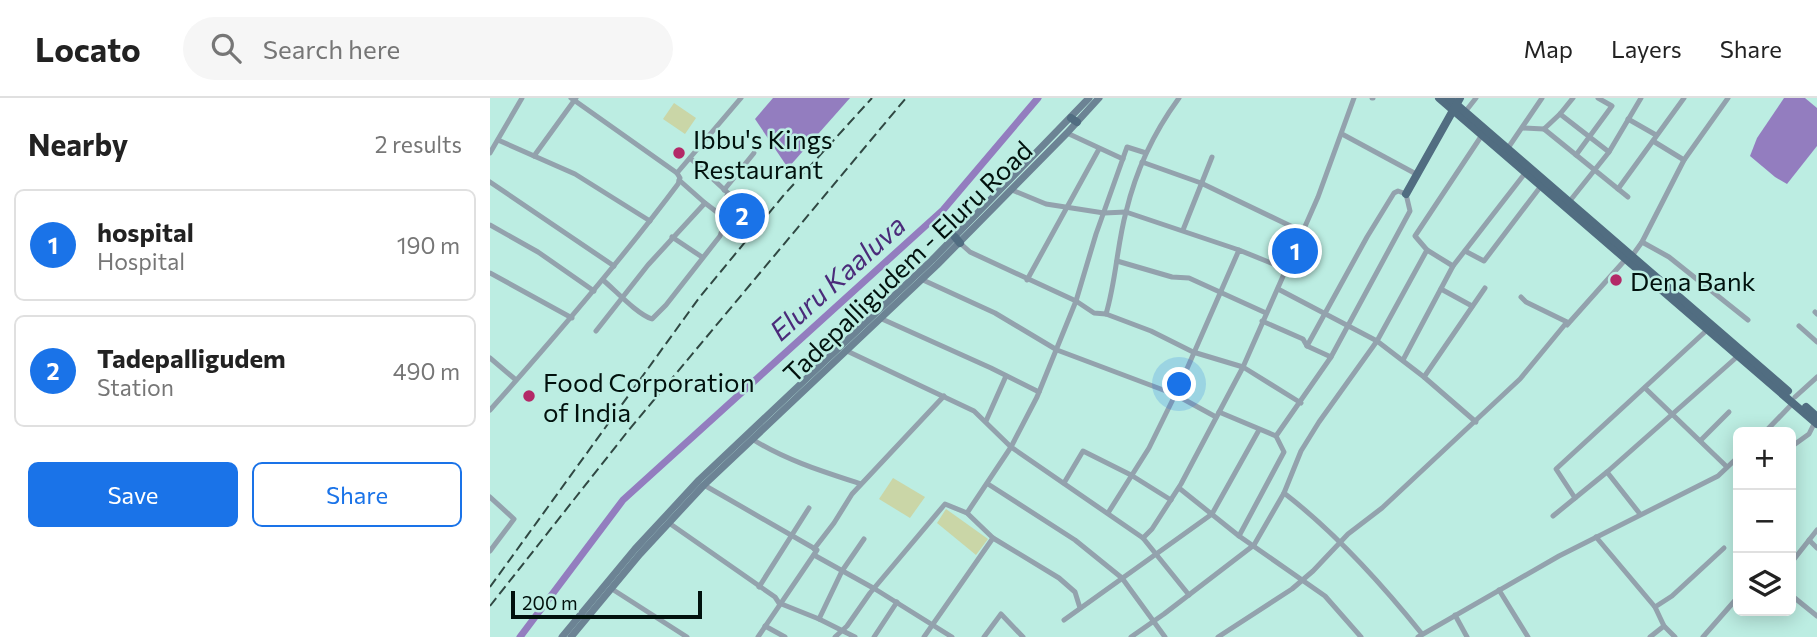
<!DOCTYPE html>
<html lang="en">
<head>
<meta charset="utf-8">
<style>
  body { margin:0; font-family:Commissioner,sans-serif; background:#f6f6f6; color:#222 }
  .controls { position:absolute; right:21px; bottom:21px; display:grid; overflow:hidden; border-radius:10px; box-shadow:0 4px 18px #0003 }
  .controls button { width:63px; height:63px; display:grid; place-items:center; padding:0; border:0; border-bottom:2px solid #e0e0e0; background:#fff; color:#222; font:35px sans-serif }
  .scale { position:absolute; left:21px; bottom:18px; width:191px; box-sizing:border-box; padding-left:7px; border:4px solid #01110d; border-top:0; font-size:19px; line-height:24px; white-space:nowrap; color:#01110d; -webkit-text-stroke:5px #bcede2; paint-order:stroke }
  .you { position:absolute; left:690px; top:287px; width:24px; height:24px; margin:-18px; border:5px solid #fff; border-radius:50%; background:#1a73e8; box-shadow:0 0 0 10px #1a73e833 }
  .badge { display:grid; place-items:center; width:46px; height:46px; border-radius:50%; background:#1a73e8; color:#fff; font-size:23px; font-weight:700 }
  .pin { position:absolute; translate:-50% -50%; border:4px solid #fff; box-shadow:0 2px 7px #0006 }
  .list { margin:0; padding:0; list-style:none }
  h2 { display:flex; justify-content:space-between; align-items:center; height:91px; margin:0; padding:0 28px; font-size:30px }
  h2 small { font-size:23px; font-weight:400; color:#767676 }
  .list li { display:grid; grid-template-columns:46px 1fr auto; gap:21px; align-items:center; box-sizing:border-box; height:112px; margin:0 14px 14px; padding:0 14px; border:2px solid #e0e0e0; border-radius:10px }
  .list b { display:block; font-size:26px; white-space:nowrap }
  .list p { margin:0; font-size:23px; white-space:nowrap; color:#767676 }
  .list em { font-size:23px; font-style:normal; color:#767676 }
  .actions { display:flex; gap:14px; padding:21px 28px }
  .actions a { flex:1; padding:16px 0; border:2px solid #1a73e8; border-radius:10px; text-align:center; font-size:24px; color:#1a73e8 }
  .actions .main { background:#1a73e8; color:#fff }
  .icon { flex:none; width:38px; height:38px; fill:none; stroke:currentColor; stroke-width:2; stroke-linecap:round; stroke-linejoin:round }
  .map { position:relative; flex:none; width:1327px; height:539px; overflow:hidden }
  header { display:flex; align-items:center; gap:42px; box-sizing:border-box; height:98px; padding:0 35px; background:#fff; border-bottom:2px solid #e0e0e0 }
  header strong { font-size:33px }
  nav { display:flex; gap:38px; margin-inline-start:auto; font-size:24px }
  .search { width:490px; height:63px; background:#f6f6f6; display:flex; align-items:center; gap:18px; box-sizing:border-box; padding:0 24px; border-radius:38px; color:#767676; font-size:26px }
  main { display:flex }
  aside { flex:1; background:#fff }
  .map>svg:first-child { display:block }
</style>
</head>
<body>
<header>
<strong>Locato</strong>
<div class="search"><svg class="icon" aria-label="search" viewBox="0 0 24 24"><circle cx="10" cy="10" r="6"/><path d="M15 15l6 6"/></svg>Search here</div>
<nav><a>Map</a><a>Layers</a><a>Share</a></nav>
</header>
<main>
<aside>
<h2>Nearby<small>2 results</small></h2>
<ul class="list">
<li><span class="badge">1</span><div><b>hospital</b><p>Hospital</p></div><em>190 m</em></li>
<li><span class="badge">2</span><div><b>Tadepalligudem</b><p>Station</p></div><em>490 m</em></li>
</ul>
<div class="actions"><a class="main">Save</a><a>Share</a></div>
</aside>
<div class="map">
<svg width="1327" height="539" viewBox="0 0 1327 539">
  <rect width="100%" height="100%" fill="#bcede2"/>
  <g fill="#cad6a7">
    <polygon points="184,5 206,20 195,36 173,21"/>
    <polygon points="403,380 435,399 420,420 389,401"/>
    <polygon points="456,411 498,441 486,457 447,425"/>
  </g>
  <g fill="#937dbf">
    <polygon points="283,0 360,0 298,70 265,21"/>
    <polygon points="1294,0 1315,0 1327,10 1327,48 1297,86 1285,79 1260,58 1267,40"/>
  </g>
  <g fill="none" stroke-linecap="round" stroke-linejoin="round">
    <polyline stroke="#937dbf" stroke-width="7" points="30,539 133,402 453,112 548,0"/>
    <g stroke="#93a2ad" stroke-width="5">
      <polyline points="882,0 883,0"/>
      <polyline points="975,14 986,0"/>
      <polyline points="1070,16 1119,54"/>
      <polyline points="1138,21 1166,37"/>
      <polyline points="1033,30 1054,31 1070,16 1083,0"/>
      <polyline points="1054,31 1138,99"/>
      <polyline points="577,35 633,61"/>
      <polyline points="852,36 928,77"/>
      <polyline points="8,42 85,76 160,123"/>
      <polyline points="1163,43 1194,62"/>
      <polyline points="1018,50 1052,0"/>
      <polyline points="0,55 32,0"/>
      <polyline points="1086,57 1122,8 1108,0"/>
      <polyline points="44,58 86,0"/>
      <polyline points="200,60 238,95 230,116"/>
      <polyline points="652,64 711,85 813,134"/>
      <polyline points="187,75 251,0"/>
      <polyline points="189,82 215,105"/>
      <polyline points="0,84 124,168"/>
      <polyline points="1128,91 1194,0"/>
      <polyline points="234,92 264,55"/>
      <polyline points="522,92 556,106 614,115 636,114 749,152"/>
      <polyline points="1079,104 1119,54 1151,0"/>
      <polyline points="0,127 48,154 104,193"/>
      <polyline points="693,132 722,59"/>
      <polyline points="182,139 212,159"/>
      <polyline points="1152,144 1179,159 1258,222"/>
      <polyline points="470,145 480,154 586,203 604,215 616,216 661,233 703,254 753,269 811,305"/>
      <polyline points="975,153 994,163 1051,88"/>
      <polyline points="1142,158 1152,144 1194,62 1238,0"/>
      <polyline points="627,163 682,179 699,180 776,215"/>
      <polyline points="963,168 937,152 925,138 992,37"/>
      <polyline points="0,175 82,220"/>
      <polyline points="433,182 505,215 567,252 684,296 726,319"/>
      <polyline points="537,182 609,51"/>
      <polyline points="788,191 887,243 934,279 995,190"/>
      <polyline points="951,191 982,208"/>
      <polyline points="1325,214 1327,216"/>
      <path d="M616,216c10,-33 11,-69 20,-102 10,-42 28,-80 53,-114"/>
      <polyline points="392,221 501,270 549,294"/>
      <polyline points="772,223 813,241 817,248 841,259"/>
      <polyline points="1077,227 1135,162"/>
      <polyline points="1309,228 1327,244"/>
      <path d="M106,233l52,-66 57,-62 21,16 -6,17 -54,69 -14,14c-15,-5 -36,-28 -49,-39"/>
      <polyline points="357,253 484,313 521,349 653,440 699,497"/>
      <polyline points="0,260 26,282"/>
      <polyline points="913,262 963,168 1036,74"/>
      <polyline points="934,279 986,324"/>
      <polyline points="1155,290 1237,369"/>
      <polyline points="1305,299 1327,279"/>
      <path d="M0,312c65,-73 129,-147 188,-226l2,-6 -3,-5 -106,-75"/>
      <polyline points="729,314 786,338 794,354 749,438"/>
      <polyline points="496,323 516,278"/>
      <polyline points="1275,334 1303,305"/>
      <polyline points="786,338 841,259 920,113 916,96 908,93 904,95 877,139 817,248"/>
      <path d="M262,341c33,21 72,33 109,45"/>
      <polyline points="1211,342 1239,314"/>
      <polyline points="1301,349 1319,336 1325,324"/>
      <polyline points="1117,374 1150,416"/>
      <polyline points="574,385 593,353 641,377 681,402"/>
      <polyline points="498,386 585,442 632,480 675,539"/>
      <polyline points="214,387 327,452 268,539"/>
      <polyline points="689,390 749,438 835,498 871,539"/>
      <path d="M794,395c52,40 97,90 138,141"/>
      <polyline points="0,399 24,421 0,453"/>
      <polyline points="1085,400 1066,371 1217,232"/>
      <polyline points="477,415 521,349 547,299 586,203 606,136 637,49 656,55"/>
      <polyline points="618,415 659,350 689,289 749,152 796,171"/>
      <polyline points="1063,418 1117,374 1248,258"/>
      <polyline points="179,425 285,499 289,505 329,521 365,539"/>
      <polyline points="1106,439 1165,509 1174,528 1185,539"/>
      <polyline points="653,440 662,431 691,386 753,269 828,99 864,0"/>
      <polyline points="1319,442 1327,450"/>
      <polyline points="324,451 344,425 362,396 454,298"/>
      <polyline points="324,457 385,491 462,539"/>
      <polyline points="1301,465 1327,432"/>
      <polyline points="269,489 319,410"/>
      <polyline points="122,491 197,539"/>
      <polyline points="1009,492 1038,539"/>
      <polyline points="1301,497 1327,518"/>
      <polyline points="1165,509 1182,498 1234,450"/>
      <polyline points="965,517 977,539"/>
      <polyline points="329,521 352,473 374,441"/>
      <polyline points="574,522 722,416 769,332"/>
      <polyline points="275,528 295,539"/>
      <polyline points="345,539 357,528 380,495 455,406 477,415 503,440 569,480 585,494 590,510"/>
      <polyline points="384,539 407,504"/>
      <polyline points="434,539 503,440"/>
      <polyline points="494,539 511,516 533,539"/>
      <polyline points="641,539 674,516 764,447 794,395 811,353 829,324 887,243 937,152"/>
      <polyline points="728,539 802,491 823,473 858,436 892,410 1030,281 1077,224 1036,204 1031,199"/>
      <polyline points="928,539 1069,458 1228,378 1248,359"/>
      <polyline points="1160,539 1174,528"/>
      <polyline points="1213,539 1248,499"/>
    </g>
    <g stroke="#6c8394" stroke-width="7">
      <polyline points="72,539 145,451 209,382 442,162 599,0"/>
      <polyline points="81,539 150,456 214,387 447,167 577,35 609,0"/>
    </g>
    <g stroke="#516d81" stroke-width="8">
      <polyline points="949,0 1327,326"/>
      <polyline points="959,0 1298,293"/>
      <polyline points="581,20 587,24"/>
      <polyline points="916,96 970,0"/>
      <polyline points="465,139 470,145"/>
      <polyline points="1316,309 1327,319"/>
    </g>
    <g stroke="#304843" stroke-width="2" stroke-dasharray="10 5" stroke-linecap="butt">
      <polyline points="0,489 209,200 293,98 382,0"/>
      <polyline points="0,508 138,333 416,0"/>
    </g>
  </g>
  <g fill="#b32967" stroke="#bcede2" stroke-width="2.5">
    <circle cx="189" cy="55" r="7"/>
    <circle cx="1126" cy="182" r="7"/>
    <circle cx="39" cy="298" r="7"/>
  </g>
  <g text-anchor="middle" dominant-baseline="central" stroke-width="5" stroke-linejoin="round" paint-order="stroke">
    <g font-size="26" fill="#01110d" stroke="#bcede2" text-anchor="start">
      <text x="203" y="40">Ibbu's Kings<tspan x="203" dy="30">Restaurant</tspan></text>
      <text x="1140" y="182">Dena Bank</text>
      <text x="53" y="283">Food Corporation<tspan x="53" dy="30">of India</tspan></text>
    </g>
    <g font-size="26" fill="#01110d" stroke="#bcede2">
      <text transform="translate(417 163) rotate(-44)">Tadepalligudem - Eluru Road</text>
    </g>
    <g font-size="28" font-style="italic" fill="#4b2b7a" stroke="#bcede2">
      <text transform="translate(347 179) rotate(-42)">Eluru Kaaluva</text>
    </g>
  </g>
</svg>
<div class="controls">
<button>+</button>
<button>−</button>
<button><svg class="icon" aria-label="layers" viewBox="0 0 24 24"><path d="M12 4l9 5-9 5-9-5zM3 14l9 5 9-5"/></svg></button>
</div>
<div class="scale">200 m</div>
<div class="you"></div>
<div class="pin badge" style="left:805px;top:153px">1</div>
<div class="pin badge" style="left:252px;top:118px">2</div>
</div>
</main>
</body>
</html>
